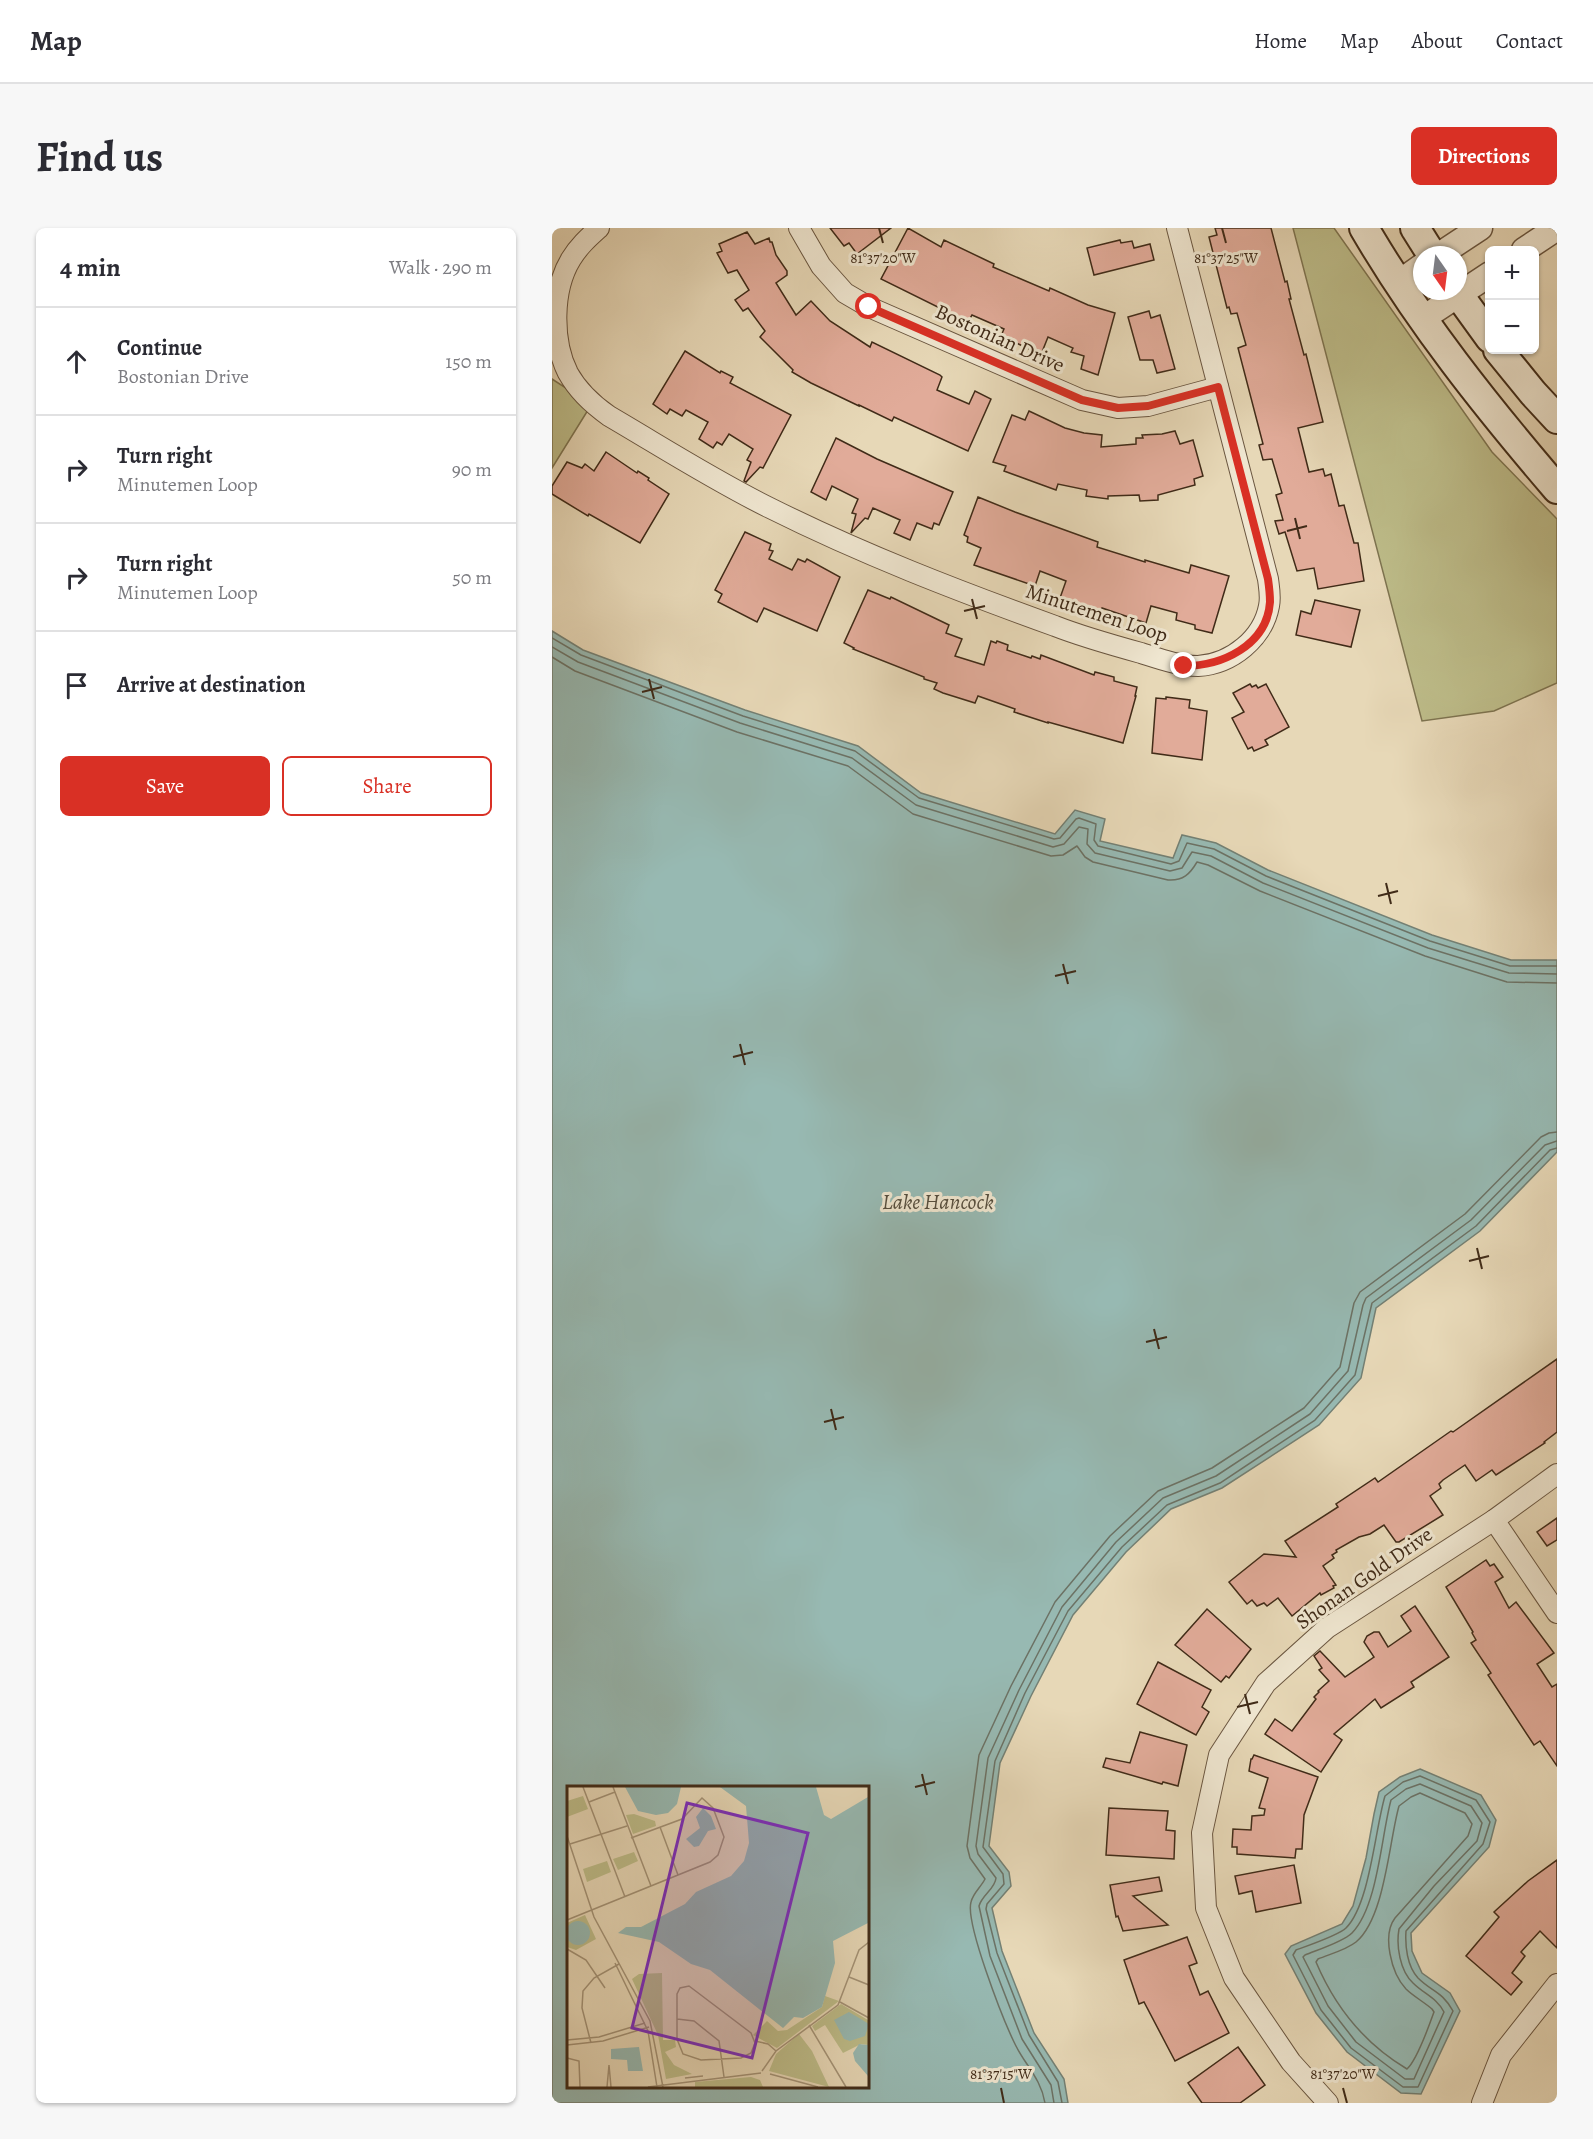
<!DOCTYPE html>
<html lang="en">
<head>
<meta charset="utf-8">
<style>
  body { margin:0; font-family:Alegreya,serif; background:#f7f7f7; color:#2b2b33 }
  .controls { position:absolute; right:18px; top:18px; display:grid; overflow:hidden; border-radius:9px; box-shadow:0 2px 4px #0004 }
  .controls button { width:54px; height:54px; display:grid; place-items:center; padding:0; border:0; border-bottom:2px solid #e1e1e2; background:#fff; color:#2b2b33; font:30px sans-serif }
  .compass { position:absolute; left:861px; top:18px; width:54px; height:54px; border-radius:50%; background:#fff; box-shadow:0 2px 4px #0004; rotate:166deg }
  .stop { position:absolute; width:18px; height:18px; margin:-14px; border:4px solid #d93025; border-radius:50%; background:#fff }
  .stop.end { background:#d93025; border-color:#fff; box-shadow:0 2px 6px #0008 }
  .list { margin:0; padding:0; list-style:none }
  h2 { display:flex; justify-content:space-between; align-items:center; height:78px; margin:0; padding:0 24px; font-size:26px }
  h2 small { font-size:20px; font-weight:400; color:#7c7c81 }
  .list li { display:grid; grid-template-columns:39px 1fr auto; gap:18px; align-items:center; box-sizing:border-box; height:108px; padding:0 24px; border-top:2px solid #e1e1e2 }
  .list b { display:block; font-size:22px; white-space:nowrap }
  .list p { margin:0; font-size:20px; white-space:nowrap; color:#7c7c81 }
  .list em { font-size:20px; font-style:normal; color:#7c7c81 }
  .actions { display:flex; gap:12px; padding:18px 24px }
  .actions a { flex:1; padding:14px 0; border:2px solid #d93025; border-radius:9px; text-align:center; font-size:21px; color:#d93025 }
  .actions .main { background:#d93025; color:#fff }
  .icon { flex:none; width:33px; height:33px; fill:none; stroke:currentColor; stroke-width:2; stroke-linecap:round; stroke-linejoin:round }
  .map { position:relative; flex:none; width:1005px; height:1875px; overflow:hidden; border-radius:9px }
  header { display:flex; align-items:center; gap:36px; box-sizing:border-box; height:84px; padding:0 30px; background:#fff; border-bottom:2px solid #e1e1e2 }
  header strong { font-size:28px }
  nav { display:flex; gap:33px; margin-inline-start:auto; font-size:21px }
  .intro { display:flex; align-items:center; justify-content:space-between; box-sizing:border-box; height:144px; padding:0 36px }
  h1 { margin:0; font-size:42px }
  .button { padding:15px 27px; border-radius:9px; background:#d93025; color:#fff; font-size:21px; font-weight:700 }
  main { display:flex; gap:36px; padding:0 36px }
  aside { flex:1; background:#fff; border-radius:9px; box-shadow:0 2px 4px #0004 }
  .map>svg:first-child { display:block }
</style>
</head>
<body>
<header>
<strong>Map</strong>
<nav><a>Home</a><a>Map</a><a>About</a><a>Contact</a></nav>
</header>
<div class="intro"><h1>Find us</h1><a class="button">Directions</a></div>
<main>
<aside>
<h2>4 min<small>Walk · 290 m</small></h2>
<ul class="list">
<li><svg class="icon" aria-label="ahead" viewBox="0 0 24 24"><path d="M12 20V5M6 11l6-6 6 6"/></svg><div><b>Continue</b><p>Bostonian Drive</p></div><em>150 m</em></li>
<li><svg class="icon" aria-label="right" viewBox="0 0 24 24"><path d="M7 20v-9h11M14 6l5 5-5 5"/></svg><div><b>Turn right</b><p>Minutemen Loop</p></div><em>90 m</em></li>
<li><svg class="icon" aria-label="right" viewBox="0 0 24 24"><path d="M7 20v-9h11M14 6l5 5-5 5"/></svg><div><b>Turn right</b><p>Minutemen Loop</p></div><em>50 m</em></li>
<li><svg class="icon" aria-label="arrive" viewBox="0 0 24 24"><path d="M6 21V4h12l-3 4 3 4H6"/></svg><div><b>Arrive at destination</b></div></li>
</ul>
<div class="actions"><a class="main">Save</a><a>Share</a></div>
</aside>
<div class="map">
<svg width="1005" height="1875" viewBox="0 0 1005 1875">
  <rect width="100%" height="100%" fill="#e7d8b7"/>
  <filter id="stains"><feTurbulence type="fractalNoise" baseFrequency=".00333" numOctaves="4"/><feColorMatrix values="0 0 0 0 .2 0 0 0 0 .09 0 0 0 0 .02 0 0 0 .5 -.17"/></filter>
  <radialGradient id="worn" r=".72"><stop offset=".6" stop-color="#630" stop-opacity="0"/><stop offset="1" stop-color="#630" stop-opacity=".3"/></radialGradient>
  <g fill="#bdbc89" stroke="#7e7450" stroke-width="1.5">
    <polygon points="741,0 782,0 940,224 1005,291 1005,455 942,483 870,493"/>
    <polygon points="0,151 14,160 36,182 0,240"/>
  </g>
  <g fill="#97b9b2" stroke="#748074" stroke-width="1.5" fill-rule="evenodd">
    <path d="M0,403l31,19 162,60 113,36 63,47 134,41 20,-24 30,9 -5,22 73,17 9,-23 34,8 52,27 164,65 79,25h46v192l-77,79 -104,77 -15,70 -42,47 -97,63 -51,21 -45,43 -53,63 -42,81 -31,67 -11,83 20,26 2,14 -19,22 10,43 32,82 30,46 4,24h-516zM16,1560h299v298h-299z"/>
    <polygon points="868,1541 929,1567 944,1592 937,1619 859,1705 860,1723 870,1745 898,1765 908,1783 869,1866 849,1865 795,1824 764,1785 733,1726 739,1718 790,1696 801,1678 814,1630 822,1586 827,1564 848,1549"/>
  </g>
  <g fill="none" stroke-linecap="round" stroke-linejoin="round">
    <g stroke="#6c7265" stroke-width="1.5">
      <polyline points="0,410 29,427 191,488 303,523 367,570 502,611 508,610 524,591 527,590 544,596 542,612 546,618 619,636 627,633 635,615 662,621 714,648 878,713 958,738 1005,738"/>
      <polyline points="0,419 26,434 188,495 300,530 364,577 501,619 512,616 527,599 536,601 535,616 543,625 618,643 630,640 640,624 659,628 711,655 876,720 957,745 1005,746"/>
      <path d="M0,429l23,14 162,61 111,34 65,48 138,42 12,-1 14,-9 8,11 8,5 75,18c15,1 22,-6 29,-18l11,3 52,26 165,65 82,26 50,1"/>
      <path d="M868,1548l56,24 14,22 -7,22 -77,87c-1,15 1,35 12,47 14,14 24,13 35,33l-35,76h-15l-52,-39 -30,-38 -28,-55 3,-5c11,-4 43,-15 50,-22 24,-24 29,-99 39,-132l18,-14z"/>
      <path d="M868,1556l51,22 11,17 -5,18 -43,45 -35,43c-3,17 1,42 14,54 11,11 24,15 31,29l-30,67h-9l-49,-37 -28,-36 -25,-49 2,-2c12,-5 38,-13 47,-22 26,-27 29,-96 39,-133l15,-11z"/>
      <path d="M868,1565l45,20 7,11 -4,12 -73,82c-13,17 -4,55 11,71 7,7 18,13 26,20l2,3c-5,14 -17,48 -27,57 -42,-25 -72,-62 -91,-107l2,-3c12,-5 28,-9 38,-17 29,-24 33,-101 43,-136l12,-9z"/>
      <path d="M493,1875c-4,-25 -21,-39 -31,-61 -11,-23 -49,-119 -43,-140 2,-9 10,-15 14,-23l-15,-21 -3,-12 12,-91 32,-69 44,-84 55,-66 48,-45 54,-23 92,-60 36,-41 14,-64 6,-11 105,-78 76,-77 8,-4 8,-1"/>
      <path d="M502,1875l-3,-18 -29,-46 -32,-83 -11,-50c3,-11 16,-17 17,-28l-18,-24 -2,-8 12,-88 31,-68 43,-83 54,-65 47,-44 53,-22 94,-62 38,-43 15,-66 3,-7 105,-78 74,-75 12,-4"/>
      <polyline points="510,1875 506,1854 477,1807 445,1725 434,1681 435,1676 452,1656 451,1646 431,1619 443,1533 473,1465 516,1383 570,1319 615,1277 668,1255 763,1192 803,1147 820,1075 924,998 998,922 1005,920"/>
    </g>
  </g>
  <g fill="#e1ab99" stroke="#402b18" stroke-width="1.5">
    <polygon points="278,0 339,0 305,26 297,15 292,18"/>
    <polygon points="356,0 389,19 392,12 442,36 441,39 497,63 498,60 536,77 563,85 546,147 529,141 532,128 519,124 521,120 496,109 490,124 486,123 486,125 449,108 452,101 420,87 416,94 329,51"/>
    <polygon points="663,0 719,0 733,54 735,53 739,71 737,71 752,127 754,126 771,194 746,200 757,244 771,241 773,248 779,246 787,278 792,277 802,315 806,315 812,353 766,361 762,340 745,343 733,304 727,306 723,293 731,292 724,267 730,265 720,231 711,232 707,217 711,216 686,120 694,117 685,85 679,86 677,79 675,80 657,9 665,7"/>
    <polygon points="195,4 203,16 217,10 218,14 220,14 224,27 235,43 235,47 224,55 244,87 259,73 278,93 318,119 320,114 388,147 390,149 385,162 417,176 423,163 439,171 416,223 342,189 340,193 307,177 307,178 259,155 240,144 241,142 208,109 213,103 196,80 191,83 183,72 197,62 185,42 176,45 165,25 170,23 167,16"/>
    <polygon points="568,12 569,15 580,13 582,20 598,16 602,32 542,47 535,20"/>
    <polygon points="597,83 599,90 608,87 623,141 605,145 601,132 588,132 576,89"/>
    <polygon points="133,123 168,145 169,143 181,149 178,155 239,187 211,240 208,239 194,254 192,253 199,234 195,232 201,221 177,206 170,217 165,214 161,220 147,211 156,194 134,182 130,188 118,181 115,186 101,176"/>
    <polygon points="477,183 513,200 532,205 550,207 549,219 584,216 584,210 591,210 590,207 610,206 623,203 628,216 641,212 651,248 642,251 643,257 606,267 606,272 588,273 587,267 556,268 556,271 534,268 535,262 506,256 504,262 452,243 454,238 441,234 460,187 473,192"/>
    <polygon points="284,210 325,231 401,264 387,297 382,295 380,301 365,295 358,312 342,305 348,292 321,280 316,291 313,290 299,305 304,286 300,285 306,271 280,258 274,272 259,264"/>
    <polygon points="54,224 85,245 86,243 97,250 96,252 117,266 88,315 37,286 36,288 0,266 0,258 15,234 30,240 33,236 42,243"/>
    <polygon points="426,269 463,284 546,314 545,319 593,334 593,332 637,345 639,337 677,348 660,405 643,401 643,397 624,392 625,385 599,378 594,395 550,380 549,382 508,370 514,353 488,343 483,358 422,337 429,320 415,314 416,309 412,307"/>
    <polygon points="193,304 219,316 217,322 221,323 217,331 240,342 246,331 253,334 255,331 288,349 265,403 212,380 205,394 166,374 170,366 163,362"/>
    <polygon points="316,362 338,371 339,369 397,397 394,405 410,411 403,428 432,437 439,413 444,415 445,413 456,417 455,422 479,430 480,428 488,431 489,427 542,447 543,444 562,449 562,453 585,459 583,468 584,468 571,515 496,494 496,495 462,484 463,481 426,468 423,475 391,465 382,461 385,455 372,451 372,449 301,421 302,420 292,415"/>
    <polygon points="763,372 808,382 799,419 744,407 749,383 759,386"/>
    <polygon points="698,456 700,459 704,457 706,460 714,456 737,499 713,512 716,517 702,523 700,519 696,521 680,490 692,484 681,465"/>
    <polygon points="614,469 638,472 637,480 655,483 650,532 600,525 604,470 614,471"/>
    <polygon points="1005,1131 1005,1204 992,1214 993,1215 944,1247 940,1242 924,1253 913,1237 891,1252 887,1256 889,1260 878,1268 891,1287 847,1314 844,1314 832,1297 818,1306 807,1309 784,1322 785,1324 780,1327 782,1330 771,1338 784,1357 781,1358 782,1360 769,1367 768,1365 740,1388 726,1370 715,1378 712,1375 705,1378 700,1372 695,1376 677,1354 712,1326 744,1329 733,1313 786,1279 784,1276 823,1250 826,1254 899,1203 901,1204"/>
    <polygon points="1005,1290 1005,1312 995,1318 985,1304"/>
    <polygon points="934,1332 938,1338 942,1336 951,1349 943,1354 957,1380 964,1374 1002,1425 985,1436 1000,1459 1005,1456 1005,1538 988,1513 982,1517 936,1447 939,1445 919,1415 924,1412 920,1405 921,1404 894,1359"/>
    <polygon points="863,1378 897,1429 859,1454 862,1459 829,1480 823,1471 782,1506 790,1512 769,1544 713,1506 723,1491 740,1503 764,1471 762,1469 767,1464 766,1463 777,1453 767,1442 770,1440 762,1428 768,1423 793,1449 822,1429 812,1414 815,1408 822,1404 827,1404 836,1419 859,1403 849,1388"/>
    <polygon points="655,1381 699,1421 677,1450 674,1448 669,1454 623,1417"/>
    <polygon points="606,1434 659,1462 650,1479 657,1484 644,1507 585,1476"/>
    <polygon points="588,1504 635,1517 626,1558 611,1554 610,1556 551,1539 554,1530 578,1535"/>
    <polygon points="702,1527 766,1549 752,1587 750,1621 744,1621 743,1630 685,1626 685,1619 680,1619 681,1601 699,1602 700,1588 712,1587 713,1581 707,1580 716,1550 697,1543 699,1531 700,1531"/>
    <polygon points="557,1580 616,1583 614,1602 623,1603 622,1631 554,1627"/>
    <polygon points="1005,1632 1005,1720 988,1703 969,1724 973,1728 960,1745 970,1754 959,1767 914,1728 947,1689 942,1684 976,1653"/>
    <polygon points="742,1637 749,1675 704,1684 700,1663 687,1666 683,1648"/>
    <polygon points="607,1649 610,1663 581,1668 616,1697 571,1703 566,1688 564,1689 558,1657"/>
    <polygon points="635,1709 645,1735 637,1738 648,1767 656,1763 677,1805 623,1833 592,1774 587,1776 572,1732"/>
    <polygon points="686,1819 713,1857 688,1875 650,1875 636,1855"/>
  </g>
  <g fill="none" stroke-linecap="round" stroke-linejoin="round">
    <defs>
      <g id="minor">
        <path d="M47,0c-11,10 -20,18 -28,31 -19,31 -19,82 -3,114 10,18 24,31 41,43 53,31 106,65 161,92 92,46 188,83 285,118 28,11 57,19 86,27 19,6 38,13 57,13 34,-2 65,-28 71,-60 2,-9 0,-19 -1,-27l-91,-351"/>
        <polyline points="247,0 269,38 293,65 317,79 530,172 566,180 596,178 666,159"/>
        <polyline points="942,1292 1005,1385"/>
        <polyline points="776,1875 739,1834 682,1750 654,1680 650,1605 667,1527 714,1455 775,1400 942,1292 1005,1246"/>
        <polyline points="930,1875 949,1827 1005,1756"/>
      </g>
      <g id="tertiary">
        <polyline points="972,22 1005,0"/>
        <polyline points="887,27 928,0"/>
        <polyline points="846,55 870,38"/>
        <polyline points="870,91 938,46"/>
      </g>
      <g id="secondary">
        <path d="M812,0c55,94 122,178 193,261"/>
        <polyline points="863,0 880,27"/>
        <polyline points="904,63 938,110"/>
        <polyline points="946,122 981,165 1005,191"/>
      </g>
    </defs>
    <use href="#minor" stroke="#6a5640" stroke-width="22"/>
    <use href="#tertiary" stroke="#6a5640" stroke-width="27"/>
    <use href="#secondary" stroke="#402b18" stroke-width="32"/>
    <use href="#minor" stroke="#efe6d0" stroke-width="20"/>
    <use href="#tertiary" stroke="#efe6d0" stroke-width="24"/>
    <use href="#secondary" stroke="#efe6d0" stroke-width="28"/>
  </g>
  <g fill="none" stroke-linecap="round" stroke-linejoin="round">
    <path stroke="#d93025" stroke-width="8" d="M317,79l213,93 36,8 30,-2 70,-19 50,192c1,7 2,15 2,23 -3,44 -49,64 -86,64"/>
  </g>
  <path fill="none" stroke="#402b18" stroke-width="2" d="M327,0l4,15M670,0l4,15M743,290l5,21M735,303l20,-5M420,371l5,20M412,383l21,-5M97,451l5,20M90,464l20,-5M834,655l5,21M826,668l20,-5M511,736l5,20M503,748l21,-5M188,816l5,21M181,829l20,-5M925,1020l5,21M917,1033l20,-5M602,1101l5,20M594,1114l21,-5M279,1181l5,21M272,1194l20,-5M693,1466l5,20M685,1479l21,-5M370,1546l5,21M363,1559l20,-5M449,1860l3,15M791,1860l4,15"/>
  <g text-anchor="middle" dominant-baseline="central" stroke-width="6" stroke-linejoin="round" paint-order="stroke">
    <g font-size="21" fill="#402b18" stroke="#efe6d0">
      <text transform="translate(448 110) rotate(24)">Bostonian Drive</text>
      <text transform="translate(545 385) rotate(18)">Minutemen Loop</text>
      <text transform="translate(812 1350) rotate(-35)">Shonan Gold Drive</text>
    </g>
    <g font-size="22" font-style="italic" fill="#564e3e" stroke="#efe6d0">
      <text x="386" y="974">Lake Hancock</text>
    </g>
  </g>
  <g transform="translate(15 1558)">
    <rect width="302" height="302" fill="#e7d8b7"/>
    <path d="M16,10l5,13 -21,8v-16zM67,28l21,7 1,5 -23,8 -7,-19zM67,66l4,9 -20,9 -5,-11zM40,75l4,11 -24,10 -4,-13zM18,129l11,24 -20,11 -9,-3v-24zM95,187l1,67h12l1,7 -11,5 9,13 18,9 -26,5 -8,-44 -26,-56 7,-5zM258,210l14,5 -62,47 -24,-13 14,-14 11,10 9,-1 35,-23zM274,218l27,16v25l-7,-1 -18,9 -18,-28 -10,6 -3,-5zM232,248l13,17 17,36 -60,-16 7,-17zM184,291l9,3 3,7h-68v-5z" fill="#bdbc89"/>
    <path d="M58,1h56l-4,17 -9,9 -12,2 -18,-4zM153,1h96l8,28 7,4 37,-22v126l-35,18 2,22 -13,44 -19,11 -9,-1 -11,11 -73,-58 -19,-6 -32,-22 -41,-9 8,-6h15l44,-23 11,-12 35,-16 13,-15 5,-18 -3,-37zM136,22l8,8 5,13 -8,2 -9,15 -5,1 -8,-8 14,-11 -4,-11zM-1 147a12 12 0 1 1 24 0a12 12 0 1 1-24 0ZM282,226l20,12 -4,12 -15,5 -6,-2 -10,-19zM292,258l9,1v31l-13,-15 -2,-8zM72,261l4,24h-15l-1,-11 -16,-1v-10z" fill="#97b9b2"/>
    <path fill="none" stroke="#a49377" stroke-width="1.5" d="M16,1l42,110M46,1l38,99M22,16l26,-10M93,41l18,48M0,50l27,81 56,104 13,66M3,58l57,-18M0,134l143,-58 8,-7 6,-18 -11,-29 -11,-10 -20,21 -51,19M0,163l19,11 19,28M48,177l33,68 9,56M282,191l20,8M122,200l62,47 4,10 -4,10 -10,5 -40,2 -18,-6 -6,-15v-45l3,-6zM273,216l29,16M110,233l17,2 25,20 5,36M242,239l37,62M0,254l32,-3 46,-14M188,255l13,3 8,7M24,257l-9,-35 1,-17 11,-13 25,-14M0,259l36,-4 46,-14M0,272l12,3 1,26M195,285l14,-20 62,-46 21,-55 10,-8M203,288l48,13M118,292l18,-2M40,301l2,-22 2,22M81,301l113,-14"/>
    <path fill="#7b2cbf" fill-opacity="0.15" stroke="#7b2cbf" stroke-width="3" d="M120,17l121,30 -56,225 -120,-30z"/>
    <rect width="302" height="302" fill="none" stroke="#402b18" stroke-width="3"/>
  </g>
  <g font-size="15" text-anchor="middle" fill="#402b18" stroke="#efe6d0" stroke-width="6" stroke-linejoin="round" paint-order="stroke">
    <text x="331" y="35">81°37'20"W</text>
    <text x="674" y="35">81°37'25"W</text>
    <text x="449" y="1851">81°37'15"W</text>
    <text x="791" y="1851">81°37'20"W</text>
  </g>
  <rect width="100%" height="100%" filter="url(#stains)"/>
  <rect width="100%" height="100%" fill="url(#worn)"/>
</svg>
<div class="controls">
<button>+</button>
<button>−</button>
</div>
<svg class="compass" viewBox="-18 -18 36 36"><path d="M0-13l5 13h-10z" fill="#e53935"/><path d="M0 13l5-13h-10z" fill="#7c7c81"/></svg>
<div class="stop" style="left:317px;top:79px"></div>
<div class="stop end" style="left:632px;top:438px"></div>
</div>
</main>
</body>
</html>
